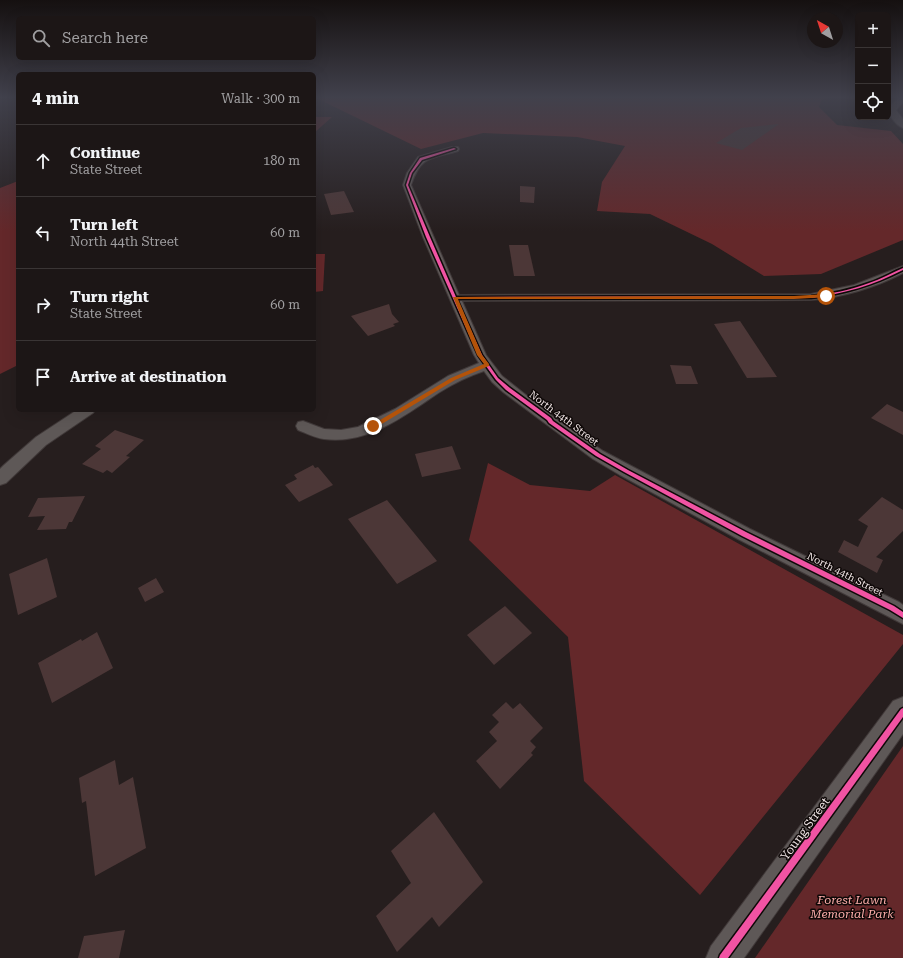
<!DOCTYPE html>
<html lang="en">
<head>
<meta charset="utf-8">
<style>
  body { margin:0; font-family:"Roboto Serif",serif; background:#251f1f; color:#f1f3f6 }
  .controls { position:absolute; right:12px; top:12px; display:grid; overflow:hidden; border-radius:6px; box-shadow:0 4px 16px #0002 }
  .controls button { width:36px; height:36px; display:grid; place-items:center; padding:0; border:0; border-bottom:1px solid #3a3535; background:#1c1616; color:#f1f3f6; font:20px sans-serif }
  .compass { position:absolute; left:807px; top:12px; width:36px; height:36px; border-radius:50%; background:#1c1616; box-shadow:0 4px 16px #0002; rotate:321deg }
  .stop { position:absolute; width:12px; height:12px; margin:-9px; border:3px solid #b45309; border-radius:50%; background:#fff }
  .stop.end { background:#b45309; border-color:#fff; box-shadow:0 1px 4px #0008 }
  .list { margin:0; padding:0; list-style:none }
  h2 { display:flex; justify-content:space-between; align-items:center; height:52px; margin:0; padding:0 16px; font-size:17px }
  h2 small { font-size:13px; font-weight:400; color:#a09fa1 }
  .list li { display:grid; grid-template-columns:26px 1fr auto; gap:12px; align-items:center; box-sizing:border-box; height:72px; padding:0 16px; border-top:1px solid #3a3535 }
  .list b { display:block; font-size:15px; white-space:nowrap }
  .list p { margin:0; font-size:13px; white-space:nowrap; color:#a09fa1 }
  .list em { font-size:13px; font-style:normal; color:#a09fa1 }
  .icon { flex:none; width:22px; height:22px; fill:none; stroke:currentColor; stroke-width:2; stroke-linecap:round; stroke-linejoin:round }
  .map { position:relative; flex:none; width:903px; height:958px; overflow:hidden }
  .search { position:absolute; background:#1c1616; box-shadow:0 4px 16px #0002; left:16px; top:16px; width:300px; height:44px; display:flex; align-items:center; gap:10px; box-sizing:border-box; padding:0 14px; border-radius:6px; color:#a09fa1; font-size:15px }
  .panel { position:absolute; background:#1c1616; box-shadow:0 4px 16px #0002; left:16px; top:72px; width:300px; height:340px; border-radius:6px }
  .map>svg:first-child { display:block }
</style>
</head>
<body>
<div class="map">
<svg width="903" height="958" viewBox="0 0 903 958">
  <rect width="100%" height="100%" fill="#261e1e"/>
  <g fill="#64282a">
    <polygon points="314,97 858,97 858,100 836,97 822,99 819,107 837,125 891,131 903,144 903,240 821,274 764,276 712,244 650,214 597,211 602,182 625,146 577,137 483,133 421,149"/>
    <polygon points="314,117 332,117 314,133"/>
    <polygon points="18,181 18,365 0,374 0,188"/>
    <polygon points="314,254 325,254 323,291 314,292"/>
    <polygon points="488,463 530,485 590,491 615,475 903,635 903,644 700,895 584,781 568,637 469,540"/>
    <polygon points="903,746 903,958 755,958"/>
  </g>
  <g fill="#4c3737">
    <polygon points="779,124 742,150 716,143 741,128"/>
    <polygon points="520,186 535,187 534,203 520,202"/>
    <polygon points="344,191 354,212 331,215 324,194"/>
    <polygon points="509,245 528,245 535,276 514,276"/>
    <polygon points="389,304 392,314 399,322 393,324 395,326 368,336 351,316"/>
    <polygon points="740,321 777,377 747,378 714,324"/>
    <polygon points="670,365 691,366 698,384 676,384"/>
    <polygon points="887,404 903,412 903,435 871,418"/>
    <polygon points="115,430 144,440 126,456 130,457 112,473 107,470 103,473 82,464 101,449 95,446"/>
    <polygon points="452,446 461,469 422,477 415,454"/>
    <polygon points="313,465 315,468 318,467 333,485 299,502 285,485 297,479 294,475"/>
    <polygon points="85,496 72,522 69,522 66,529 37,530 45,516 28,517 38,498"/>
    <polygon points="882,497 903,510 903,531 876,557 883,560 877,573 838,552 844,540 858,547 868,526 858,520"/>
    <polygon points="387,500 437,561 397,584 348,519"/>
    <polygon points="47,558 57,597 18,615 9,574"/>
    <polygon points="156,578 164,592 145,602 138,588"/>
    <polygon points="505,606 532,633 494,665 467,635"/>
    <polygon points="97,632 113,668 52,703 38,663 81,639 82,641"/>
    <polygon points="506,702 513,709 520,703 543,728 530,741 536,747 531,753 533,755 500,789 476,761 497,741 489,732 499,722 492,715"/>
    <polygon points="115,760 119,785 133,777 146,848 95,876 86,801 82,803 79,778"/>
    <polygon points="434,812 483,882 439,927 432,917 397,952 376,916 411,883 391,851"/>
    <polygon points="125,930 119,958 78,958 84,936"/>
  </g>
  <g fill="none" stroke-linecap="round" stroke-linejoin="round">
    <defs>
      <g id="minor">
        <path d="M452,147h6l1,2 -1,2c-27,8 -37,4 -47,34l48,110 352,-1 43,-9 49,-19v7c-29,15 -60,24 -92,27l-349,1 24,54 16,21 54,43 47,32 147,78 149,73 4,3v19l-165,-85 -118,-64 -27,-16 -90,-67 -11,-10 -8,-11c-15,5 -30,12 -44,21 -35,23 -72,53 -116,47 -9,-1 -18,-6 -26,-9l-2,-4 2,-4 5,-1 21,8 17,1 17,-3 37,-18 53,-33 31,-13 -5,-8 -51,-118 -20,-52 4,-12 11,-16z"/>
        <polygon points="77,410 95,410 93,413 46,445 6,483 0,485 0,469 4,465 36,437"/>
      </g>
      <g id="tertiary">
        <path d="M899,97h4v5l-7,8 7,9v9c-6,-2 -15,-13 -15,-20z"/>
        <polygon points="903,697 903,734 744,958 706,958 711,946 893,701"/>
      </g>
    </defs>
    <use href="#minor" stroke="#403939" stroke-width="2"/>
    <use href="#tertiary" stroke="#403939" stroke-width="2"/>
    <use href="#minor" fill="#5e5857" fill-rule="evenodd"/>
    <use href="#tertiary" fill="#5e5857" fill-rule="evenodd"/>
    <defs>
      <g id="cycleway">
        <path d="M454,148l2,1 -34,11 -10,13 -4,12 22,52 26,60 355,-1c20,-2 39,-6 58,-13 12,-4 22,-10 34,-15v2c-29,15 -59,24 -92,28l-354,1 25,56 16,23 12,10 41,30 2,3 47,33 28,16 118,62 148,74 9,6v6l-13,-8 -148,-74 -118,-64 -28,-16 -47,-33 -2,-3 -41,-30 -10,-10 -18,-25 -52,-118 -20,-52 4,-12 10,-15z"/>
        <polygon points="903,708 903,717 728,958 719,958 720,955 901,709"/>
      </g>
    </defs>
    <use href="#cycleway" stroke="#0e0807" stroke-width="3"/>
    <use href="#cycleway" fill="#f153a3" fill-rule="evenodd"/>
  </g>
  <linearGradient id="sky" x2="0" y2="1"><stop stop-color="#151010"/><stop offset="0.42" stop-color="#41414c"/><stop offset="1" stop-color="#41414c" stop-opacity="0"/></linearGradient>
  <rect width="903" height="231" fill="url(#sky)"/>
  <polygon fill="#b45309" points="826,294 828,297 794,299 458,299 482,355 489,364 489,366 455,380 375,428 370,426 451,378 484,364 477,355 453,297 794,296"/>
  <g text-anchor="middle" dominant-baseline="central" stroke-width="3" stroke-linejoin="round" paint-order="stroke">
    <g font-size="10" fill="#f2e7e7" stroke="#0e0807">
      <text transform="translate(564 418) rotate(37)">North 44th Street</text>
      <text transform="translate(845 574) rotate(27)">North 44th Street</text>
    </g>
    <g font-size="12" fill="#f2e7e7" stroke="#0e0807">
      <text transform="translate(805 829) rotate(-54)">Young Street</text>
    </g>
    <g font-size="12" font-style="italic" fill="#fcaca9" stroke="#0e0807">
      <text x="852" y="900">Forest Lawn<tspan x="852" dy="14">Memorial Park</tspan></text>
    </g>
  </g>
</svg>
<div class="controls">
<button>+</button>
<button>−</button>
<button><svg class="icon" aria-label="locate" viewBox="0 0 24 24"><circle cx="12" cy="12" r="6"/><path d="M12 2v4M12 18v4M2 12h4M18 12h4"/></svg></button>
</div>
<svg class="compass" viewBox="-18 -18 36 36"><path d="M0-13l5 13h-10z" fill="#e53935"/><path d="M0 13l5-13h-10z" fill="#a09fa1"/></svg>
<div class="stop" style="left:826px;top:296px"></div>
<div class="stop end" style="left:373px;top:426px"></div>
<div class="search"><svg class="icon" aria-label="search" viewBox="0 0 24 24"><circle cx="10" cy="10" r="6"/><path d="M15 15l6 6"/></svg>Search here</div>
<section class="panel">
<h2>4 min<small>Walk · 300 m</small></h2>
<ul class="list">
<li><svg class="icon" aria-label="ahead" viewBox="0 0 24 24"><path d="M12 20V5M6 11l6-6 6 6"/></svg><div><b>Continue</b><p>State Street</p></div><em>180 m</em></li>
<li><svg class="icon" aria-label="left" viewBox="0 0 24 24"><path d="M17 20v-9H6M10 6l-5 5 5 5"/></svg><div><b>Turn left</b><p>North 44th Street</p></div><em>60 m</em></li>
<li><svg class="icon" aria-label="right" viewBox="0 0 24 24"><path d="M7 20v-9h11M14 6l5 5-5 5"/></svg><div><b>Turn right</b><p>State Street</p></div><em>60 m</em></li>
<li><svg class="icon" aria-label="arrive" viewBox="0 0 24 24"><path d="M6 21V4h12l-3 4 3 4H6"/></svg><div><b>Arrive at destination</b></div></li>
</ul>
</section>
</div>
</body>
</html>
